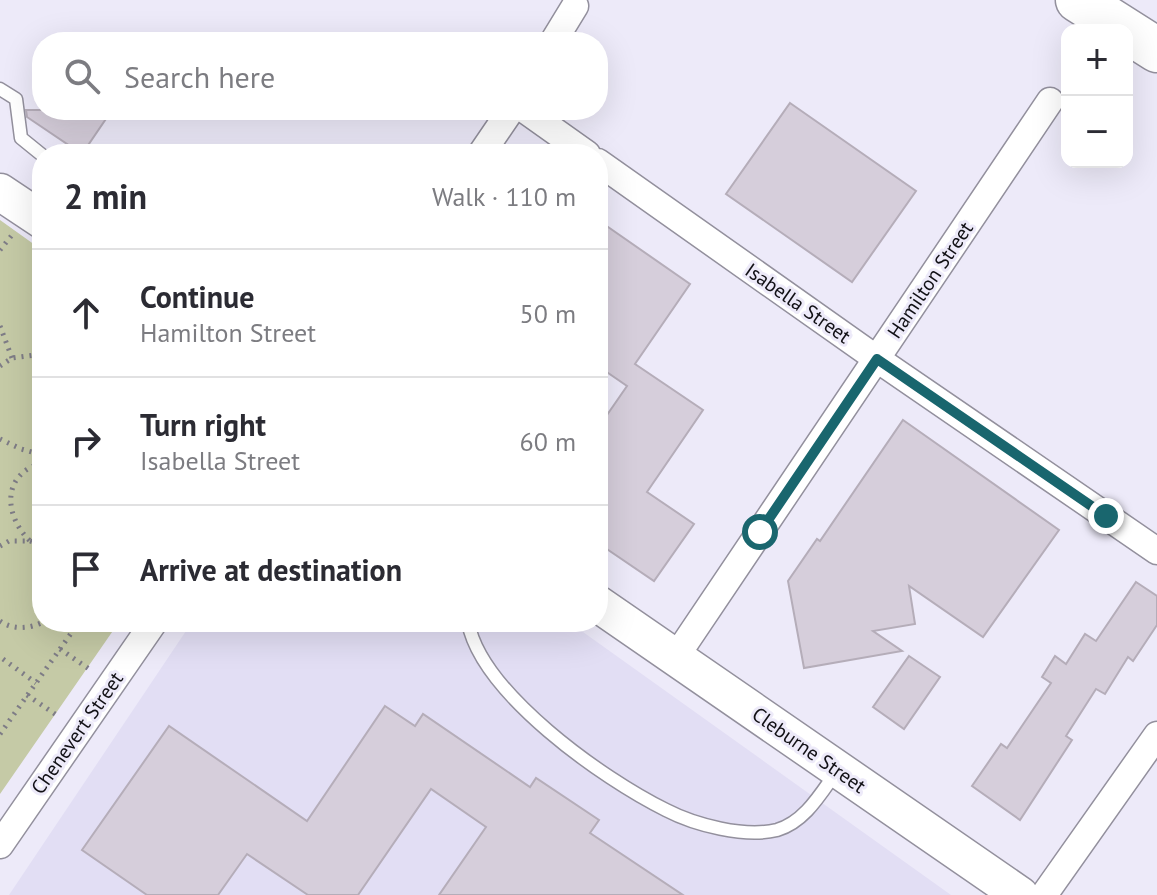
<!DOCTYPE html>
<html lang="en">
<head>
<meta charset="utf-8">
<style>
  body { margin:0; font-family:"PT Sans",sans-serif; background:#f2f2f3; color:#2b2b33 }
  .controls { position:absolute; right:24px; top:24px; display:grid; overflow:hidden; border-radius:16px; box-shadow:0 8px 32px #0002 }
  .controls button { width:72px; height:72px; display:grid; place-items:center; padding:0; border:0; border-bottom:2px solid #e1e1e2; background:#fff; color:#2b2b33; font:40px sans-serif }
  .stop { position:absolute; width:24px; height:24px; margin:-18px; border:6px solid #19666e; border-radius:50%; background:#fff }
  .stop.end { background:#19666e; border-color:#fff; box-shadow:0 2px 8px #0008 }
  .list { margin:0; padding:0; list-style:none }
  h2 { display:flex; justify-content:space-between; align-items:center; height:104px; margin:0; padding:0 32px; font-size:34px }
  h2 small { font-size:26px; font-weight:400; color:#7c7c81 }
  .list li { display:grid; grid-template-columns:52px 1fr auto; gap:24px; align-items:center; box-sizing:border-box; height:128px; padding:0 32px; border-top:2px solid #e1e1e2 }
  .list b { display:block; font-size:30px; white-space:nowrap }
  .list p { margin:0; font-size:26px; white-space:nowrap; color:#7c7c81 }
  .list em { font-size:26px; font-style:normal; color:#7c7c81 }
  .icon { flex:none; width:44px; height:44px; fill:none; stroke:currentColor; stroke-width:2; stroke-linecap:round; stroke-linejoin:round }
  .map { position:relative; flex:none; width:1157px; height:895px; overflow:hidden }
  .search { position:absolute; background:#fff; box-shadow:0 8px 32px #0002; left:32px; top:32px; width:576px; height:88px; display:flex; align-items:center; gap:20px; box-sizing:border-box; padding:0 28px; border-radius:32px; color:#7c7c81; font-size:30px }
  .panel { position:absolute; background:#fff; box-shadow:0 8px 32px #0002; left:32px; top:144px; width:576px; height:488px; border-radius:32px }
  .map>svg:first-child { display:block }
</style>
</head>
<body>
<div class="map">
<svg width="1157" height="895" viewBox="0 0 1157 895">
  <rect width="100%" height="100%" fill="#edeaf9"/>
  <polygon fill="#e2def4" points="192,622 569,622 951,895 9,895"/>
  <polygon fill="#c5caa6" points="0,220 42,250 42,622 119,622 0,794"/>
  <g fill="#d6cedb" stroke="#b5adb9" stroke-width="2">
    <polygon points="790,103 916,191 852,282 726,194"/>
    <polygon points="26,110 112,110 82,154 27,117"/>
    <polygon points="598,220 690,284 635,364 703,410 647,492 694,524 654,581 598,543 598,428 627,386 598,366"/>
    <polygon points="903,420 1059,530 983,637 909,586 915,624 873,631 902,651 804,668 788,581 817,539 820,541"/>
    <polygon points="1136,582 1157,596 1157,625 1133,661 1128,657 1105,694 1096,689 1066,736 1072,740 1020,820 972,786 1001,744 1007,748 1051,683 1042,677 1055,656 1066,664 1085,634 1096,641"/>
    <polygon points="909,656 940,677 904,729 873,707"/>
    <polygon points="385,706 415,726 423,714 530,787 536,778 599,820 590,833 683,895 439,895 486,827 431,789 358,895 308,895 247,854 218,895 147,895 82,850 169,726 307,821"/>
  </g>
  <g fill="none" stroke-linecap="round" stroke-linejoin="round">
    <defs>
      <g id="service">
        <polyline points="0,89 16,99 21,138 42,155"/>
        <path d="M468,622c13,71 135,157 198,188 29,15 79,28 111,20 28,-8 44,-37 60,-59"/>
      </g>
      <g id="minor">
        <polyline points="553,42 575,6"/>
        <polyline points="525,110 587,154"/>
        <polyline points="481,154 511,110"/>
        <polyline points="598,162 877,359 1157,551"/>
        <polyline points="675,658 1050,101"/>
        <polyline points="0,845 154,622"/>
        <polyline points="1044,895 1157,735"/>
      </g>
      <g id="secondary">
        <polyline points="0,192 42,220"/>
        <polyline points="598,604 1020,895"/>
      </g>
      <polyline id="motorway" points="1078,0 1157,50"/>
    </defs>
    <use href="#service" stroke="#93909d" stroke-width="15"/>
    <use href="#minor" stroke="#93909d" stroke-width="29"/>
    <use href="#secondary" stroke="#93909d" stroke-width="39"/>
    <use href="#motorway" stroke="#93909d" stroke-width="47"/>
    <g stroke="#7e7c86" stroke-width="5" stroke-dasharray="2 6" stroke-linecap="butt">
      <polyline points="0,250 12,235"/>
      <polyline points="0,326 12,358"/>
      <polyline points="0,366 12,358 42,354"/>
      <polyline points="0,439 21,449 42,455"/>
      <polyline points="30,541 42,545"/>
      <path d="M0,546l9,-5h21c-26,-25 -29,-67 12,-78"/>
      <path d="M0,621c13,9 29,8 43,1"/>
      <polyline points="109,622 119,629"/>
      <polyline points="60,649 89,669"/>
      <polyline points="3,659 36,683"/>
      <polyline points="27,695 58,716"/>
      <polyline points="0,734 79,622"/>
    </g>
    <use href="#service" stroke="#fff" stroke-width="12"/>
    <use href="#minor" stroke="#fff" stroke-width="26"/>
    <use href="#secondary" stroke="#fff" stroke-width="36"/>
    <use href="#motorway" stroke="#fff" stroke-width="44"/>
  </g>
  <g fill="none" stroke-linecap="round" stroke-linejoin="round">
    <polyline stroke="#19666e" stroke-width="10" points="760,532 877,359 1106,516"/>
  </g>
  <g text-anchor="middle" dominant-baseline="central" stroke-width="6" stroke-linejoin="round" paint-order="stroke">
    <g font-size="20" fill="#111015" stroke="#edeaf9">
      <text transform="translate(930 280) rotate(-56)">Hamilton Street</text>
      <text transform="translate(798 303) rotate(35)">Isabella Street</text>
      <text transform="translate(77 733) rotate(-55)">Chenevert Street</text>
      <text transform="translate(809 750) rotate(35)">Cleburne Street</text>
    </g>
  </g>
</svg>
<div class="controls">
<button>+</button>
<button>−</button>
</div>
<div class="stop" style="left:760px;top:532px"></div>
<div class="stop end" style="left:1106px;top:516px"></div>
<div class="search"><svg class="icon" aria-label="search" viewBox="0 0 24 24"><circle cx="10" cy="10" r="6"/><path d="M15 15l6 6"/></svg>Search here</div>
<section class="panel">
<h2>2 min<small>Walk · 110 m</small></h2>
<ul class="list">
<li><svg class="icon" aria-label="ahead" viewBox="0 0 24 24"><path d="M12 20V5M6 11l6-6 6 6"/></svg><div><b>Continue</b><p>Hamilton Street</p></div><em>50 m</em></li>
<li><svg class="icon" aria-label="right" viewBox="0 0 24 24"><path d="M7 20v-9h11M14 6l5 5-5 5"/></svg><div><b>Turn right</b><p>Isabella Street</p></div><em>60 m</em></li>
<li><svg class="icon" aria-label="arrive" viewBox="0 0 24 24"><path d="M6 21V4h12l-3 4 3 4H6"/></svg><div><b>Arrive at destination</b></div></li>
</ul>
</section>
</div>
</body>
</html>
